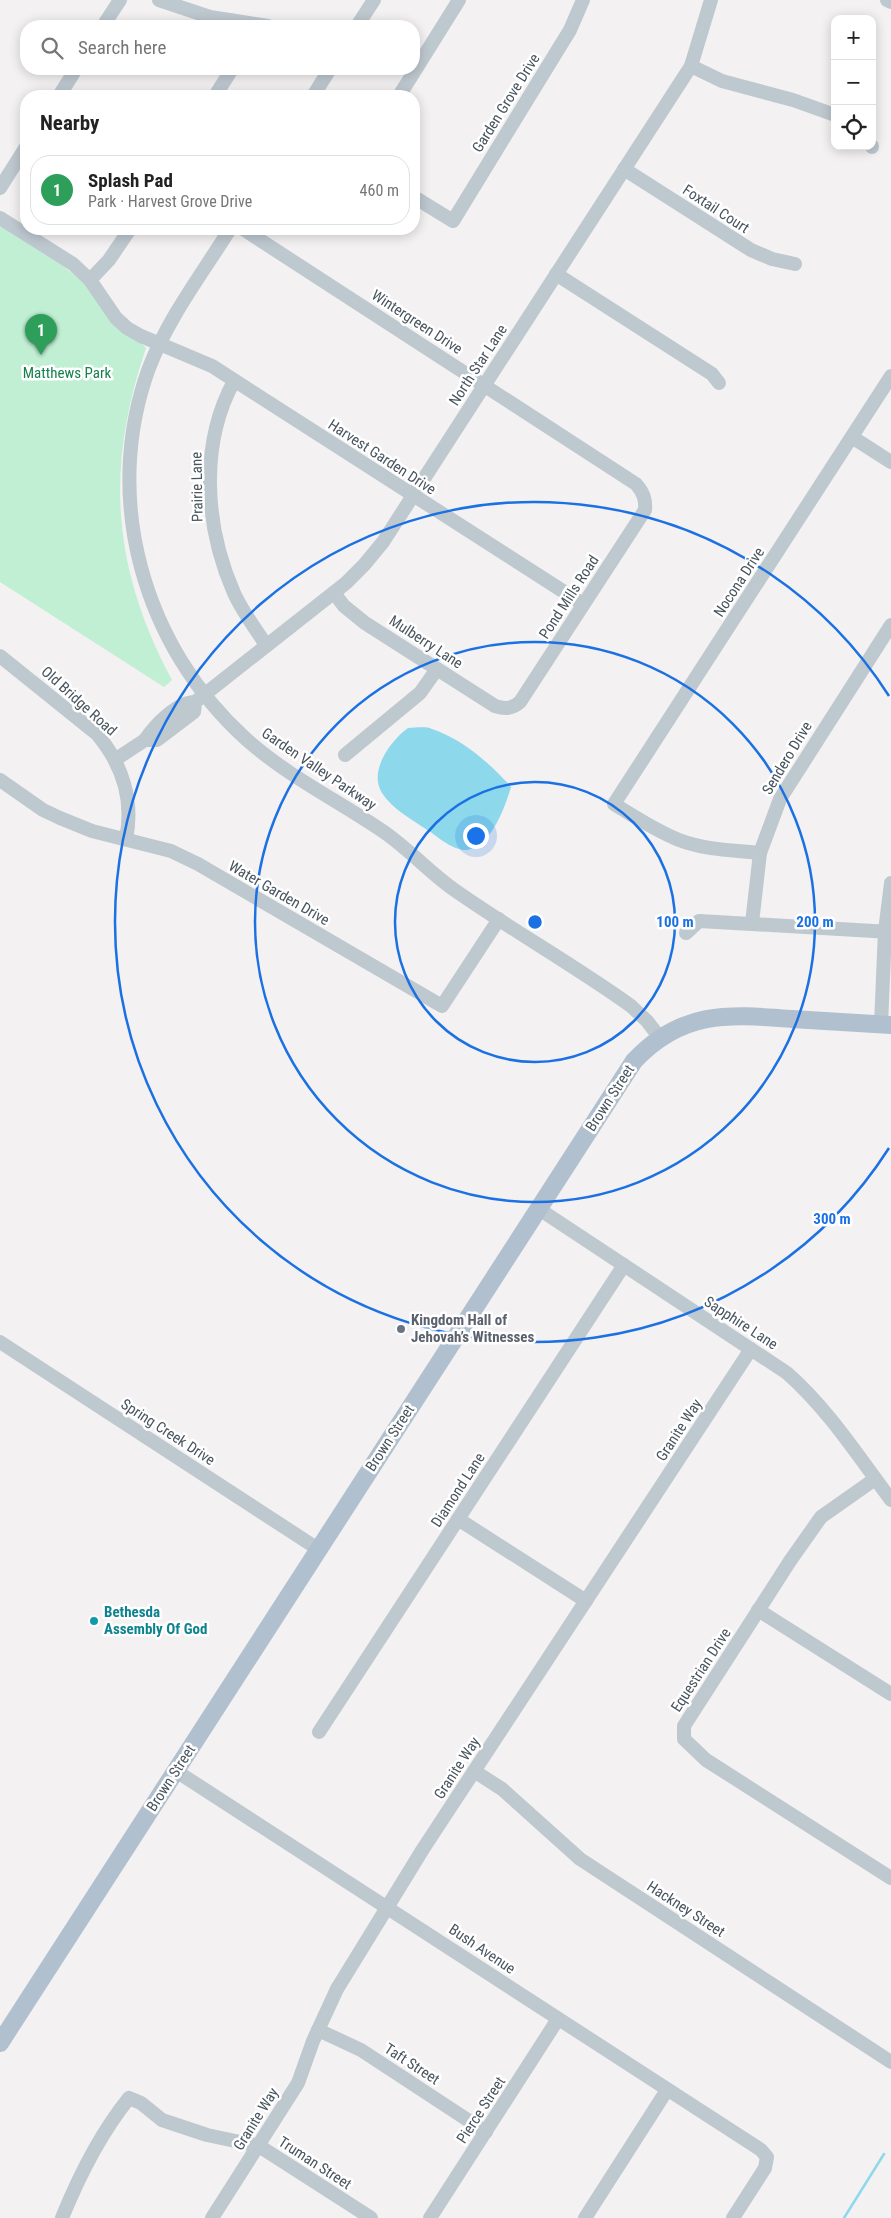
<!DOCTYPE html>
<html lang="en">
<head>
<meta charset="utf-8">
<style>
  body { margin:0; font-family:"Roboto Condensed",sans-serif; background:#f6f6f6; color:#222 }
  .controls { position:absolute; right:15px; top:15px; display:grid; overflow:hidden; border-radius:10px; box-shadow:0 2px 12px #0003 }
  .controls button { width:45px; height:45px; display:grid; place-items:center; padding:0; border:0; border-bottom:1px solid #e0e0e0; background:#fff; color:#222; font:25px sans-serif }
  .you { position:absolute; left:475px; top:835px; width:18px; height:18px; margin:-12px; border:4px solid #fff; border-radius:50%; background:#1a73e8; box-shadow:0 0 0 8px #1a73e833 }
  .badge { display:grid; place-items:center; width:32px; height:32px; border-radius:50%; background:#0b8043; color:#fff; font-size:16px; font-weight:700 }
  .pin { position:absolute; translate:-50% -41px; filter:drop-shadow(0 1px 2px #0008) }
  .pin::after { content:''; position:absolute; top:26px; width:18px; height:15px; background:inherit; clip-path:polygon(0 0,100% 0,50% 100%) }
  .list { margin:0; padding:0; list-style:none }
  h2 { display:flex; justify-content:space-between; align-items:center; height:65px; margin:0; padding:0 20px; font-size:21px }
  h2 small { font-size:16px; font-weight:400; color:#767676 }
  .list li { display:grid; grid-template-columns:32px 1fr auto; gap:15px; align-items:center; box-sizing:border-box; height:70px; margin:0 10px 10px; padding:0 10px; border:1px solid #e0e0e0; border-radius:20px }
  .list b { display:block; font-size:19px; white-space:nowrap }
  .list p { margin:0; font-size:16px; white-space:nowrap; color:#767676 }
  .list em { font-size:16px; font-style:normal; color:#767676 }
  .icon { flex:none; width:28px; height:28px; fill:none; stroke:currentColor; stroke-width:2; stroke-linecap:round; stroke-linejoin:round }
  .map { position:relative; flex:none; width:891px; height:2218px; overflow:hidden }
  .search { position:absolute; background:#fff; box-shadow:0 2px 12px #0003; left:20px; top:20px; width:400px; height:55px; display:flex; align-items:center; gap:12px; box-sizing:border-box; padding:0 18px; border-radius:20px; color:#767676; font-size:19px }
  .panel { position:absolute; background:#fff; box-shadow:0 2px 12px #0003; left:20px; top:90px; width:400px; height:145px; border-radius:20px }
  .map>svg:first-child { display:block }
</style>
</head>
<body>
<div class="map">
<svg width="891" height="2218" viewBox="0 0 891 2218">
  <rect width="100%" height="100%" fill="#f3f1f1"/>
  <path fill="#c0efd3" d="M0,226l63,40 20,16 10,13 53,53c-41,120 -34,220 26,332l-8,7 -164,-105z"/>
  <path fill="#8ed8ec" d="M408,728c8,0 17,-2 24,1 30,10 58,34 79,58 -6,20 -20,60 -44,63 -13,1 -28,-12 -38,-19 -15,-10 -37,-22 -47,-38 -14,-22 9,-53 26,-65z"/>
  <g fill="none" stroke-linecap="round" stroke-linejoin="round">
    <polyline stroke="#8ed8ec" stroke-width="2.5" points="844,2218 884,2154"/>
    <g stroke="#bec8cf" stroke-width="14">
      <polyline points="159,0 210,17 268,26"/>
      <polyline points="887,0 891,2"/>
      <polyline points="103,26 120,0"/>
      <polyline points="357,26 374,0"/>
      <polyline points="691,66 722,81 793,100 835,115"/>
      <polyline points="59,96 76,69"/>
      <polyline points="215,96 232,69"/>
      <polyline points="313,96 330,69"/>
      <polyline points="399,96 459,0"/>
      <polyline points="872,146 872,147"/>
      <polyline points="624,169 751,250 772,259 795,264"/>
      <polyline points="0,188 26,147"/>
      <polyline points="414,197 453,221 570,30 583,0"/>
      <polyline points="0,218 73,264 90,280 116,318 127,328 141,336 212,366 583,604"/>
      <path d="M230,229c-28,45 -62,89 -81,139 -48,131 -5,279 97,371 41,37 93,62 138,93 26,18 47,42 72,59 57,40 118,74 175,115l16,15 13,17"/>
      <path d="M243,229l393,255c7,8 10,15 9,26l-125,192c-8,7 -15,7 -25,4l-130,-83 -21,-17 -10,-13"/>
      <polyline points="556,274 712,374 719,383"/>
      <polyline points="90,280 109,260 130,229"/>
      <path d="M234,381c-35,64 -29,146 0,212 8,18 21,35 32,52"/>
      <polyline points="852,437 891,462"/>
      <path d="M0,656l97,78c25,30 37,66 29,105"/>
      <path d="M195,702l-1,10 -37,28h-12c10,-15 32,-38 50,-38l151,-119 18,-18 19,-23 308,-476 20,-66"/>
      <polyline points="345,755 420,693 437,669"/>
      <polyline points="116,759 145,740"/>
      <polyline points="0,780 43,810 60,818 92,831 171,851 198,864 442,1006 499,919"/>
      <path d="M760,853c-27,-3 -55,-3 -81,-13 -23,-9 -44,-23 -65,-36l277,-428"/>
      <polyline points="752,923 760,853 780,799 891,625"/>
      <polyline points="686,933 699,921 891,932"/>
      <polyline points="881,1025 885,931 891,883"/>
      <path d="M539,1209l248,164c41,36 71,83 104,127"/>
      <polyline points="0,1342 318,1549"/>
      <polyline points="875,1479 821,1517 790,1561 684,1726 684,1739 706,1760 891,1878"/>
      <polyline points="458,1519 586,1601"/>
      <polyline points="758,1610 891,1694"/>
      <polyline points="319,1732 624,1265"/>
      <polyline points="176,1771 761,2150 767,2157 765,2168 733,2218"/>
      <polyline points="474,1771 502,1789 580,1859 891,2062"/>
      <polyline points="318,2030 361,2050 486,2132"/>
      <path d="M62,2218c17,-42 38,-84 67,-120l12,5 21,17 45,15 52,11 112,72"/>
      <polyline points="212,2218 298,2083 313,2041 337,1989 423,1849 751,1349"/>
      <polyline points="430,2218 558,2019"/>
      <polyline points="585,2218 667,2090"/>
    </g>
    <path stroke="#b1c0cf" stroke-width="18" d="M0,2043l634,-982c48,-51 94,-47 158,-42 33,2 66,4 99,6"/>
  </g>
  <g fill="none" stroke="#1b71e3" stroke-width="2.5">
    <circle cx="535" cy="922" r="140"/>
    <circle cx="535" cy="922" r="280"/>
    <path d="M889 1148A420 420 0 1 1 889 696"/>
  </g>
  <circle fill="#6b7280" stroke="#fff" stroke-width="2" cx="401" cy="1329" r="5"/>
  <circle fill="#0f9aa8" stroke="#fff" stroke-width="2" cx="94" cy="1621" r="5"/>
  <g text-anchor="middle" dominant-baseline="central" stroke-width="5" stroke-linejoin="round" paint-order="stroke">
    <g font-size="15" fill="#48545e" stroke="#fff">
      <text transform="translate(506 103) rotate(-58)">Garden Grove Drive</text>
      <text transform="translate(716 209) rotate(33)">Foxtail Court</text>
      <text transform="translate(417 322) rotate(33)">Wintergreen Drive</text>
      <text transform="translate(478 365) rotate(-57)">North Star Lane</text>
      <text transform="translate(382 457) rotate(33)">Harvest Garden Drive</text>
      <text transform="translate(197 487) rotate(-91)">Prairie Lane</text>
      <text transform="translate(739 582) rotate(-57)">Nocona Drive</text>
      <text transform="translate(569 597) rotate(-57)">Pond Mills Road</text>
      <text transform="translate(426 642) rotate(33)">Mulberry Lane</text>
      <text transform="translate(79 701) rotate(42)">Old Bridge Road</text>
      <text transform="translate(787 758) rotate(-59)">Sendero Drive</text>
      <text transform="translate(319 769) rotate(34)">Garden Valley Parkway</text>
      <text transform="translate(279 893) rotate(30)">Water Garden Drive</text>
      <text transform="translate(610 1098) rotate(-57)">Brown Street</text>
      <text transform="translate(741 1323) rotate(33)">Sapphire Lane</text>
      <text transform="translate(679 1430) rotate(-57)">Granite Way</text>
      <text transform="translate(168 1432) rotate(33)">Spring Creek Drive</text>
      <text transform="translate(390 1438) rotate(-57)">Brown Street</text>
      <text transform="translate(458 1490) rotate(-57)">Diamond Lane</text>
      <text transform="translate(701 1670) rotate(-57)">Equestrian Drive</text>
      <text transform="translate(457 1768) rotate(-57)">Granite Way</text>
      <text transform="translate(171 1778) rotate(-57)">Brown Street</text>
      <text transform="translate(686 1909) rotate(33)">Hackney Street</text>
      <text transform="translate(482 1949) rotate(34)">Bush Avenue</text>
      <text transform="translate(412 2064) rotate(33)">Taft Street</text>
      <text transform="translate(481 2110) rotate(-57)">Pierce Street</text>
      <text transform="translate(256 2119) rotate(-58)">Granite Way</text>
      <text transform="translate(315 2163) rotate(33)">Truman Street</text>
    </g>
    <g font-size="15" fill="#18804d" stroke="#fff">
      <text x="67" y="373">Matthews Park</text>
    </g>
    <g font-size="15" font-weight="bold" fill="#5b616d" stroke="#fff" text-anchor="start">
      <text x="411" y="1320">Kingdom Hall of<tspan x="411" dy="17">Jehovah’s Witnesses</tspan></text>
    </g>
    <g font-size="15" font-weight="bold" fill="#0d838f" stroke="#fff" text-anchor="start">
      <text x="104" y="1612">Bethesda<tspan x="104" dy="17">Assembly Of God</tspan></text>
    </g>
  </g>
  <circle cx="535" cy="922" r="8" fill="#1b71e3" stroke="#fff" stroke-width="2.5"/>
  <g font-size="15" text-anchor="middle" font-weight="bold" fill="#1b71e3" stroke="#fff" stroke-width="5" stroke-linejoin="round" paint-order="stroke">
    <text x="675" y="927">100 m</text>
    <text x="815" y="927">200 m</text>
    <text x="832" y="1224">300 m</text>
  </g>
</svg>
<div class="controls">
<button>+</button>
<button>−</button>
<button><svg class="icon" aria-label="locate" viewBox="0 0 24 24"><circle cx="12" cy="12" r="6"/><path d="M12 2v4M12 18v4M2 12h4M18 12h4"/></svg></button>
</div>
<div class="you"></div>
<div class="pin badge" style="left:41px;top:355px;background:#2e9e5b">1</div>
<div class="search"><svg class="icon" aria-label="search" viewBox="0 0 24 24"><circle cx="10" cy="10" r="6"/><path d="M15 15l6 6"/></svg>Search here</div>
<section class="panel">
<h2>Nearby<small></small></h2>
<ul class="list">
<li><span class="badge" style="background:#2e9e5b">1</span><div><b>Splash Pad</b><p>Park · Harvest Grove Drive</p></div><em>460 m</em></li>
</ul>
</section>
</div>
</body>
</html>
